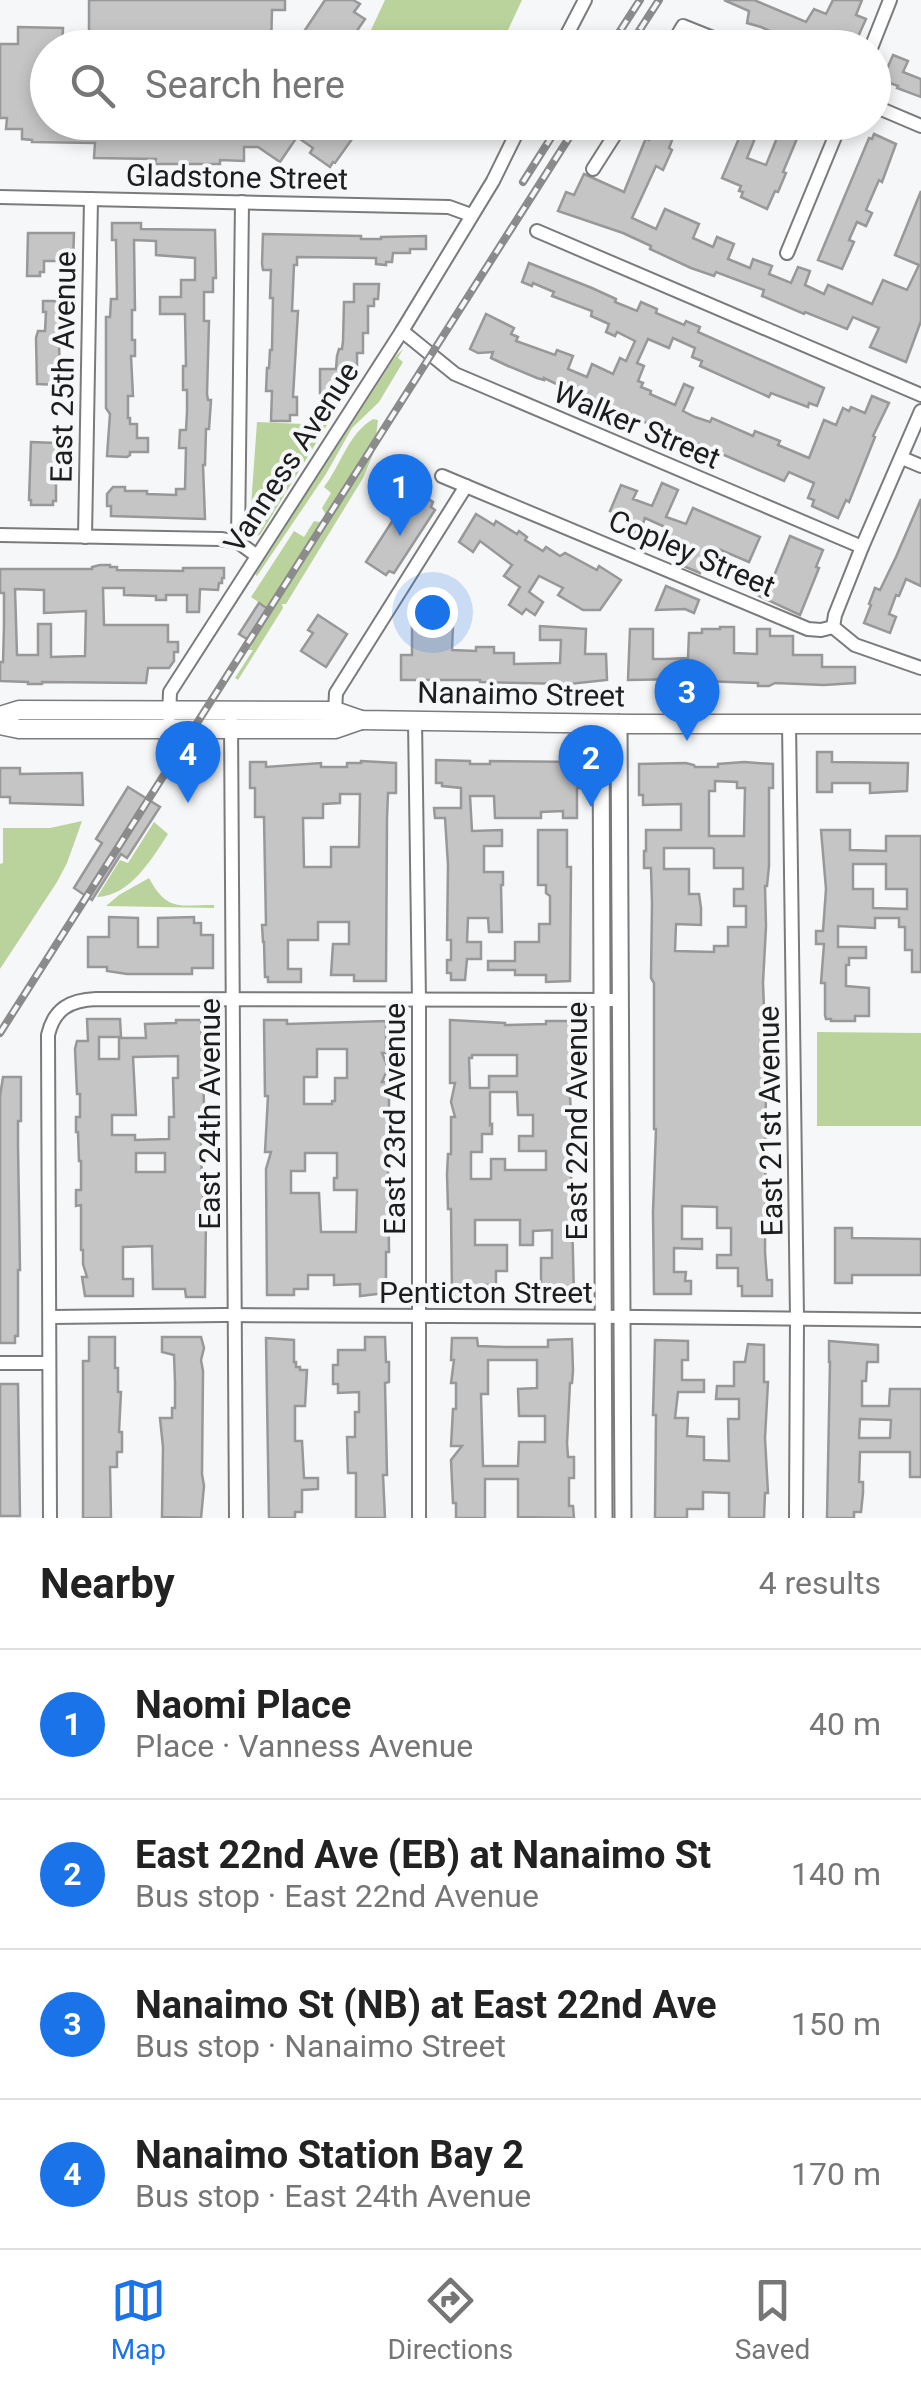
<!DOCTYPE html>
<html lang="en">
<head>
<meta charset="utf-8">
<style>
  body { margin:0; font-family:Roboto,sans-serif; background:#f6f6f6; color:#222 }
  .you { position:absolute; left:432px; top:612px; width:35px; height:35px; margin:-25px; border:8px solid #fff; border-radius:50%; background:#1a73e8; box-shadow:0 0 0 15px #1a73e833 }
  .badge { display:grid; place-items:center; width:65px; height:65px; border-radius:50%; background:#1a73e8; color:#fff; font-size:32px; font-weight:700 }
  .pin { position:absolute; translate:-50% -82px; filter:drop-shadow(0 2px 5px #0008) }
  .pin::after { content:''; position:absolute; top:52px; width:35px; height:30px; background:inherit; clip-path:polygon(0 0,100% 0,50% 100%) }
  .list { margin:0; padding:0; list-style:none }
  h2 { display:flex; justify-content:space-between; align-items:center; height:130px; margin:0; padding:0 40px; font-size:42px }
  h2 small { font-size:32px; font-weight:400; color:#767676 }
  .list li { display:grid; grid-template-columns:65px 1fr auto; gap:30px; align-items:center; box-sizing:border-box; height:150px; padding:0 40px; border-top:2px solid #e0e0e0 }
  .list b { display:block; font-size:38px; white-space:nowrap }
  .list p { margin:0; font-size:32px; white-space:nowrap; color:#767676 }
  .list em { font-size:32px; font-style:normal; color:#767676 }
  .icon { flex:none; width:55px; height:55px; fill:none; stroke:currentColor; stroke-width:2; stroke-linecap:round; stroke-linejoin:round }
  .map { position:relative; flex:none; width:921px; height:1518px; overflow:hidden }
  .search { position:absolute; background:#fff; box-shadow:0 5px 15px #0003; left:30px; right:30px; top:30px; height:110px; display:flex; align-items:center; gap:25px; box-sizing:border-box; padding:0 35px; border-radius:55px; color:#767676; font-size:38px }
  .sheet { height:730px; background:#fff }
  nav { display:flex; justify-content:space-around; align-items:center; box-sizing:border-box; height:140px; border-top:2px solid #e0e0e0; background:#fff; font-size:28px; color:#767676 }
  nav a { display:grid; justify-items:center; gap:5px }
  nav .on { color:#1a73e8 }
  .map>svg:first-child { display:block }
</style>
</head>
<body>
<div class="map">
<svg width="921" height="1518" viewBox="0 0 921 1518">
  <rect width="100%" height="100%" fill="#f6f7f8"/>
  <g fill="#bad39d">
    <polygon points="385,0 522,0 500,47 363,47"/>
    <polygon points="403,349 398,358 403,362 379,402 352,428 326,474 257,576 255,574 395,357"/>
    <path d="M373,419l5,1 -4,32 -11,26 -77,126h-4l1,4 -45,72 -3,-2 18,-28h-5l23,-39 -20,-14 43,-66 10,6 10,-16 5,1 5,-3 1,-6 -3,-5 9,-15 -7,-6c17,-22 24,-53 49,-68z"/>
    <polygon points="257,422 327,425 260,535 253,537 249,534"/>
    <polygon points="82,821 67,863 57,882 0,969 0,864 3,863 3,828 50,828"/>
    <path d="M154,822l14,12c-17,26 -38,62 -71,63l23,-37 8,3z"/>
    <path d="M149,878c18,34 31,27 65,27v3l-108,-2 13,-11z"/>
    <polygon points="817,1032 921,1033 921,1126 817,1126"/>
  </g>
  <g fill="#c6c5c5" stroke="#999898" stroke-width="2.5" fill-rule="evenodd">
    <polygon points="89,0 285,0 285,10 272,10 271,48 89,46"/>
    <polygon points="325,0 353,0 360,4 354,12 365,19 345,48 293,48"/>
    <polygon points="724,0 754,0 806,22 814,9 826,14 833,0 862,0 856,15 866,19 853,48 807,48 761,27 747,23 749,11"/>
    <polygon points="18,27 63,28 62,48 48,48 48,122 344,122 357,132 335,163 333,162 330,167 310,153 313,148 297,137 280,162 258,147 244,147 244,161 220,160 220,164 155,164 156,159 94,158 95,143 32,142 32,140 22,139 22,129 6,129 7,118 0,118 0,44 18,44"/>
    <polygon points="893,55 908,61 903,72 921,79 921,97 897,88 898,86 887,82 888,79 883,78"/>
    <polygon points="656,122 679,122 669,148 672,150 663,170 656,166 632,218 656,229 665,209 699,224 693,238 713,247 717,237 734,244 728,259 750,268 753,259 772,266 769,274 791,283 798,267 810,271 805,285 824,294 828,285 872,304 883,280 907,290 919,265 895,255 921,191 921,321 906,362 870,347 879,328 853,317 847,329 805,312 804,314 762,296 764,290 716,272 714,276 691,268 650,249 651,246 623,233 558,211 566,192 574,195 584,174 624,192 646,138 649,140"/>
    <path d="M746,122h58l-21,50 3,1 -8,19 -3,-1 -8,18 -26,-12 2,-5 -4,-1 2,-5 -19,-8zM760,126l19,7 -13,32 -19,-7z"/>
    <polygon points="874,134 896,144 882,182 879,180 866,210 872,213 866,226 857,222 849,240 854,242 842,269 818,260 869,138 872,139"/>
    <polygon points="112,223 141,223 141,229 215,230 216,278 213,278 213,292 204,292 204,321 209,321 207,394 208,400 211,400 209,429 206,429 205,465 203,465 205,519 111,516 111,506 107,506 107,494 113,487 125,487 125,491 147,491 147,494 176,495 176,489 185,489 186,448 179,448 180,430 186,430 187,412 187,390 183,390 183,366 186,366 185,314 160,314 160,297 181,297 181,280 195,280 195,258 156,255 156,241 134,240 135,310 132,310 132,340 135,340 135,356 131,356 133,396 128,396 128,418 130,418 130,424 137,424 137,438 148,438 148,452 130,452 130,455 127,457 107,456 110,414 106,408 106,317 110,317 111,299 117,299 116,240 112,240"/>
    <polygon points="28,233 74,233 73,261 44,261 44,272 40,272 40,276 27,276"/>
    <polygon points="263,234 361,236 361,239 381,239 381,237 426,236 426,249 410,249 410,253 393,253 392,262 386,262 386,265 376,264 376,258 297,257 297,265 294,265 292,311 298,311 293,397 297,397 297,415 290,415 290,421 271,421 272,391 266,391 267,368 269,368 270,350 272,350 273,298 270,298 271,270 263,270 262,264"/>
    <polygon points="529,263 592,288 616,299 615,302 637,311 641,302 657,309 656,313 684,325 686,321 700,327 698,332 824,388 817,406 809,403 808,407 771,393 769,397 700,366 702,361 692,357 695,348 673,338 669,348 648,339 637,363 644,366 638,381 643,383 641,387 651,391 650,394 675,405 684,384 693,388 683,411 695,417 710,422 712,418 753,436 755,431 780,441 778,445 809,458 824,420 836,425 843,408 849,411 851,407 865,413 872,396 889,403 873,436 875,437 849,502 846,500 838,518 812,506 814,500 808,498 814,483 789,472 784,481 699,444 698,445 612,408 612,410 596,403 544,378 544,380 537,378 508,366 491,358 493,352 478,353 470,349 486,314 514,328 511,334 518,337 516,341 555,355 557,350 573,356 568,369 587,377 592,364 613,374 620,358 626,361 635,341 617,332 615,336 606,332 609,324 591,316 592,311 552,296 554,292 533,283 532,286 522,282"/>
    <polygon points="354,284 379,284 378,299 374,299 374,306 368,306 368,333 363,333 363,353 357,353 357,366 349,366 348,377 345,377 345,383 339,382 339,394 320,393 320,369 336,369 337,356 339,349 342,349 343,341 344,302 354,302"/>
    <polygon points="43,301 66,301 62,340 59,340 60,385 37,384 36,338 38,331 45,331 46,312 43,312"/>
    <polygon points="31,442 56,443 56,501 53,501 53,505 31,505 31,500 29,500"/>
    <polygon points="662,483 678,490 666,517 686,524 693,508 760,537 749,562 714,547 713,549 711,548 700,573 676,563 678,551 659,543 665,527 645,518 639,534 623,528 627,518 610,511 621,485 637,491 633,499 652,506"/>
    <polygon points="413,489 433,502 431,507 435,510 394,573 389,571 386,575 366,562"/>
    <polygon points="921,499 921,586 906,579 899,596 896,595 889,614 896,617 890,633 864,623 871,605 869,604 875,588 880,590 896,557"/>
    <polygon points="476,514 494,525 496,521 517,534 519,531 527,537 525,540 543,551 546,547 560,556 565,553 597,570 599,566 621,580 600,610 583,610 558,595 563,588 539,576 529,592 543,602 535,615 526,609 522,614 509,605 520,587 504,576 512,565 480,541 473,552 459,542"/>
    <polygon points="790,536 823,550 816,567 819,568 800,615 759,596 765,584 770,586"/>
    <path d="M100,565h10v2h7v3l66,1v-3h41v10h-2v5h-3l-1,7 -18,-1 -1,23h-12v-17h-21v5h-10v-4l-32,-1v-7h-21l1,37h64v17h10v10h-4v9l-5,7h-21l-2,15 -104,-1v2h-14v-2l-28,-1v-19h3l1,-36v-33h-4v-24h92v-2zM15,589l29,1v23l42,-2 -1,45 -34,1v-33h-13v31h-21z"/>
    <polygon points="666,586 699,600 694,613 685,609 656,610"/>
    <polygon points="259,603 271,611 252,642 239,634"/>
    <polygon points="318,615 347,634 326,667 301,651 313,633 308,630"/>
    <polygon points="412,626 453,626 452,650 476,651 476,647 494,647 494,653 514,653 514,664 560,663 561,640 540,640 540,626 586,629 585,654 606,654 607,680 569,684 480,682 480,680 401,680 401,655 412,655"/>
    <polygon points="720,627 734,627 734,653 757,654 757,629 770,629 770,636 793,636 793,655 822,655 822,667 855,667 855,683 824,685 775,683 769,686 758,686 758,683 702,681 702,688 685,688 685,679 628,680 630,629 653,629 653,659 665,659 688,658 689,633 702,633 702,629 720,629"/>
    <polygon points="817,752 832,752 832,762 908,763 907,791 870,793 870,783 832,783 832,792 817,792"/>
    <polygon points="436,760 470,761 470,764 490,764 490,761 581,762 581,788 577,788 577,818 563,818 563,811 541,812 541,818 495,818 494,796 470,796 472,831 502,830 502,846 484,846 484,872 503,872 503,885 501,885 502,932 489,932 488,918 468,918 467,942 481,942 481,959 467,959 465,980 451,980 451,973 447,973 447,960 451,960 451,940 447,940 448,865 445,818 435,818 434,808 461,808 461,788 442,786 442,783 436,783"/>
    <path d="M361,761l35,2v30h-8l-1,25 -1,163h-32v-6h-23l2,-31h16v-22h-31v18h-30v29h13v13h-33v-5h-3l-1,-35h-1l-1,-17h4l-2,-108h-9v-29h-5v-26h16v5l55,-4v4h26v-4h14zM340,794h20l-1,53h-28v20h-27l-1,-49h20v-14l17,-1z"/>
    <path d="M744,762l29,2v24h-4v78l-2,20h-2l1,40 -3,57 3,77 -1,192 2,28h5v16h-30v-10h-4v-18h-21v-13h14v-27h-14v-21l-35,-1v33h20v10l-28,-1v24h12l-1,9h6v13h-37l-1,-82 3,-83h-2v-146l-3,-5 1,-74 -1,-36h-7v-17h2v-21h35v-26l-38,1v-10h-4v-31l47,-1 8,2 1,2h23v-3zM715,781l22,1v6h8l-1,48h-35v-45h6zM664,848h48l2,1v19h29v21h-9v17h12v21h-18v19h-14v6l-39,-1 1,-27 25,1v-17l-2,-14h-10v-25h-25z"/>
    <polygon points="0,768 20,768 20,774 82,773 83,805 10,803 10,797 0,797"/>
    <polygon points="128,787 160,807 127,858 121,854 92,900 74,888 102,843 96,839"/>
    <polygon points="538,830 567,830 567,867 571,867 570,981 546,982 546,975 515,975 515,970 488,970 488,961 515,961 515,942 539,942 539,924 550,924 550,896 546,893 546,885 538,885"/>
    <path d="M821,830h29v20l36,1v-15h35v136h-9v-22h-7v-23h-6v-9h-24v10l-37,-2v21h28v11h-17v7h-3v21l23,2v28h-14v5h-24v-2h-5l-1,-4v-32h-4l3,-39h-8v-13h7l3,-42zM853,864h33v25h21v20l-34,-1v-19h-20z"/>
    <polygon points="109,917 138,918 138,947 158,947 158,918 194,917 194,923 201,923 201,935 213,935 213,968 192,968 192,974 127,974 107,971 107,967 88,967 88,937 109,937"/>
    <path d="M87,1019h33l1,18h-22v22h20v-21h27l-1,-14 31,-1v-3h25l3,84v10h-3v40l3,62h2l-1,81h-19l-1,-8h-32l-1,-43 -29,1v32h10v17h-48l-3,-19h5l-4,-13v-14h-2v-45l-5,1v-16h5v-29h-2l-1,-29h-2v-15h4v-23h-3l-2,-45 2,-8h11zM178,1056v22h-5l1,39h-5v22l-34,1v-5h-23v-20h24l-3,-58zM136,1153h29v19h-29z"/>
    <path d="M264,1020h23v4l99,-3v32h-4l6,15 -6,14h7v54h6v14h-4v17h-2l-1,4 1,81h-3v41l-26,3v-12l-26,1v-10h-26v14h-14v6h-27l-1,-126 5,-17h-6l3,-56h-3zM317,1049h30v29h-12v23h-3v3h-28v-27h13zM305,1153h32v25h-3v12h23l-1,42h-35l-2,-39h-28v-22h14z"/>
    <path d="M450,1020l55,3v2l41,-1v-3h26l-2,58h3v17h-3l2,36 -2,3 4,161h-19v-7h-2v-4h-12v-27h11v-28l-19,1v14h-13v-25h-45v25h32v26h-11v14h-18v11l-26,-1 -1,-86h-3l-1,-35 1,-20h3v-37h4l-4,-15 4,-19h-5zM472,1055h45v21h-28v12h-19l-1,-30h3zM490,1092h27l1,23h15v21h-14v15h27v19h-41v-11h-14v20h-20v-27h11v-18h10v-10l-2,1z"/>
    <polygon points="3,1077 21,1077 21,1121 18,1121 18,1146 20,1270 18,1270 18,1336 15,1336 15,1343 0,1343 0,1096"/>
    <polygon points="835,1228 852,1228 852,1238 921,1239 921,1275 852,1275 852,1283 835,1283"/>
    <polygon points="89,1337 115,1337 115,1368 118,1368 118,1392 121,1392 119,1432 122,1432 122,1452 117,1452 117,1467 110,1467 111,1518 83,1518 83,1361 89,1361"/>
    <polygon points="162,1337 201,1337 204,1348 201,1360 203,1371 202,1474 204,1486 201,1518 162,1517 163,1447 160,1418 172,1418 172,1408 175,1408 175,1382 174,1355 162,1352"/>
    <polygon points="365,1337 385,1337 386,1362 389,1362 389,1382 385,1383 387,1475 383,1475 385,1518 356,1518 356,1473 348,1473 347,1437 355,1437 355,1412 359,1412 359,1392 338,1393 338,1384 333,1384 333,1365 338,1365 338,1350 365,1350"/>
    <polygon points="266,1338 294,1340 294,1362 296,1362 296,1367 300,1367 300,1370 307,1370 305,1406 295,1406 295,1441 302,1441 304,1478 318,1478 318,1489 302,1490 302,1512 295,1512 295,1518 269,1518"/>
    <path d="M452,1338h25l1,8 28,1h42v-7l24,-1 1,32 -1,12h-2l-3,60 1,14h6v21h-5v28h4l1,12 -56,-1v-38h-33v39h-29v-15h-3l-2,-43 11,-14h-11l2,-37h3v-26h-5l3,-23h-3zM488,1360h49v28l-19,1 1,27h26v26h-26l-1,24h-35l-2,-72h7z"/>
    <polygon points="655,1340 688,1341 688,1360 682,1360 682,1380 704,1380 704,1392 678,1392 675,1418 688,1418 687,1436 704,1437 704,1460 729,1461 728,1419 739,1419 739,1399 716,1399 717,1386 734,1386 734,1362 745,1362 748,1344 764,1345 764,1382 768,1382 765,1438 768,1493 765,1493 764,1518 729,1518 729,1493 703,1492 703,1509 687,1509 687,1518 655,1518 656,1415 653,1415"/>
    <path d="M829,1341l49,4v17h-11l-1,19h-4v25h27l1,-17h31v88h-11v-25h-50l-1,30h4v11l-2,19h-7v6h-27l3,-156h-1zM860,1419l31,1 -1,18h-31z"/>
    <polygon points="0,1384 18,1384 20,1516 0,1516"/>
  </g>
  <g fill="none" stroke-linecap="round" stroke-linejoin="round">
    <defs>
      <g id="minor">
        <polyline points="560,48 585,0"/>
        <polyline points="670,48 683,26 738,48"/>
        <polyline points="871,48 890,0"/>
        <polyline points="874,106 921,126"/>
        <polyline points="593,169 623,122"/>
        <polyline points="0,197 449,207 471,215"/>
        <polyline points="537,231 921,395"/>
        <polyline points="787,253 841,122"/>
        <polyline points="402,331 455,374 862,547"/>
        <polyline points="902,458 921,466"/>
        <polyline points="442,476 808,629 821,630 833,627"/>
        <polyline points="0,535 221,539 238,542 257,556"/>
        <polyline points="85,537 91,199"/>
        <polyline points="238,542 242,202"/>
        <polyline points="833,627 835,615 862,547 921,411"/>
        <polyline points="833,627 855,645 921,668"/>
        <polyline points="335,711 336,693 466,486"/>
        <polyline points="169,717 170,692 402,331 493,181 522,122"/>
        <polyline points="415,720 419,1000 419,1518"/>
        <polyline points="231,721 236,1518"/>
        <polyline points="789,723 797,1318 796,1518"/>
        <polyline points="51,1317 224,1315 641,1317 921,1320"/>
        <polyline points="0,1363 49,1363"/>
        <path d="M50,1518l-2,-483c6,-26 22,-35 48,-36l524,1"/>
      </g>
      <g id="tertiary">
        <polyline points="601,723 604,1518"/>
        <polyline points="619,723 623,1518"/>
      </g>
      <g id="secondary">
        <polyline points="0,716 19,710 335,711 361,720 631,724 921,724"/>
        <polyline points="0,725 19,729 335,729 361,720"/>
      </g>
    </defs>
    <use href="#minor" stroke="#7a7b7c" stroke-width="16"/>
    <use href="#tertiary" stroke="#7a7b7c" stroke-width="19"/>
    <use href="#secondary" stroke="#7a7b7c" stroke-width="21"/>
    <use href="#minor" stroke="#fff" stroke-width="12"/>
    <use href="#tertiary" stroke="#fff" stroke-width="15"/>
    <use href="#secondary" stroke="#fff" stroke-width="18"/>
    <defs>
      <g id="rail">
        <polyline points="609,48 640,0"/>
        <polyline points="628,48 659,0"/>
        <polyline points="523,182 561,122"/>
        <polyline points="0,1033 579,122"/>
      </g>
    </defs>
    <use href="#rail" stroke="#8b8b8c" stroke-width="8"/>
    <use href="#rail" stroke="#f6f7f8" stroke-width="4" stroke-dasharray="11" stroke-linecap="butt"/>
  </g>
  <g text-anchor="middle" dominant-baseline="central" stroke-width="8" stroke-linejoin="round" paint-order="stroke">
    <g font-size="30" fill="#1d1d1d" stroke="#f6f7f8">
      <text transform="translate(237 177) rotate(1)">Gladstone Street</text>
      <text transform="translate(63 367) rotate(-89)">East 25th Avenue</text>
      <text transform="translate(637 425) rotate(23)">Walker Street</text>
      <text transform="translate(291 457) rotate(-57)">Vanness Avenue</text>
      <text transform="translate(692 553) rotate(23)">Copley Street</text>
      <text transform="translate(521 694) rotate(1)">Nanaimo Street</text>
      <text transform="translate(209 1114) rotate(-90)">East 24th Avenue</text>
      <text transform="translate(394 1119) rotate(-90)">East 23rd Avenue</text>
      <text transform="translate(576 1121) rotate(-90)">East 22nd Avenue</text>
      <text transform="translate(770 1121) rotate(-91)">East 21st Avenue</text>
      <text x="486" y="1292">Penticton Street</text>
    </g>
  </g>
</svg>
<div class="you"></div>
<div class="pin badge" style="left:400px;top:536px">1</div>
<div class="pin badge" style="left:591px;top:807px">2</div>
<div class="pin badge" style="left:687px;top:741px">3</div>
<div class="pin badge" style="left:188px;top:803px">4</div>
<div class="search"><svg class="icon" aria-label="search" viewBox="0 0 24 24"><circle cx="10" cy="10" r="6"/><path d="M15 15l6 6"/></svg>Search here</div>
</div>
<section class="sheet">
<h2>Nearby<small>4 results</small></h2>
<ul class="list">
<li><span class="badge">1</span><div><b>Naomi Place</b><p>Place · Vanness Avenue</p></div><em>40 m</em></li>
<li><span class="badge">2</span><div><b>East 22nd Ave (EB) at Nanaimo St</b><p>Bus stop · East 22nd Avenue</p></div><em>140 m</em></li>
<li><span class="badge">3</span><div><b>Nanaimo St (NB) at East 22nd Ave</b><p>Bus stop · Nanaimo Street</p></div><em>150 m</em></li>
<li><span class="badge">4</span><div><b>Nanaimo Station Bay 2</b><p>Bus stop · East 24th Avenue</p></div><em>170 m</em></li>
</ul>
</section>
<nav>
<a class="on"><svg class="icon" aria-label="map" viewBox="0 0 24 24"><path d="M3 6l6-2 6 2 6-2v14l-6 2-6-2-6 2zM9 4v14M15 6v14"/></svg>Map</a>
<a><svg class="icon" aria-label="directions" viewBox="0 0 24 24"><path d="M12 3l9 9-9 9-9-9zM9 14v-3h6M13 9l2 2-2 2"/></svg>Directions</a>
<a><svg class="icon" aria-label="saved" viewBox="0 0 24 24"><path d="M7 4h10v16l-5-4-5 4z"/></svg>Saved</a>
</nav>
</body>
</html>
